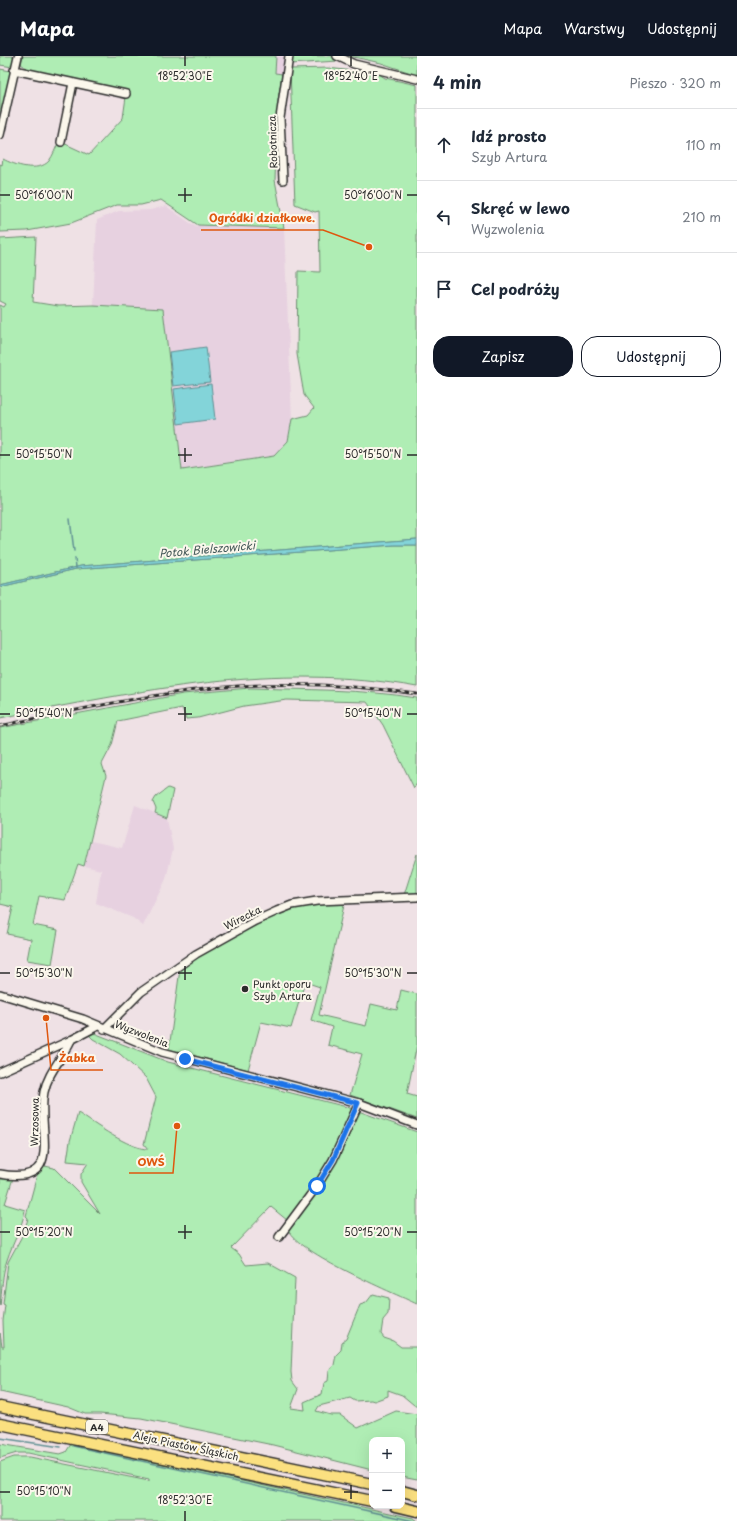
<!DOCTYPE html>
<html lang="pl">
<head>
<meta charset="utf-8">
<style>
  body { margin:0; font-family:"Playpen Sans",sans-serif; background:#f2f2f3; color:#1f2937 }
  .controls { position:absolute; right:12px; bottom:12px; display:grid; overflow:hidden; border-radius:8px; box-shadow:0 4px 16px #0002 }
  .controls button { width:36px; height:36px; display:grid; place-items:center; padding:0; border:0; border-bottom:1px solid #e0e1e3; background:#fff; color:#1f2937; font:20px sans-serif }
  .stop { position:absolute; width:12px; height:12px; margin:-9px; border:3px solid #1a73e8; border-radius:50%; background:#fff }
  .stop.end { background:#1a73e8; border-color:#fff; box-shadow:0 1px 4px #0008 }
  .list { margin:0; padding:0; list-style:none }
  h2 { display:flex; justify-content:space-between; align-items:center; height:52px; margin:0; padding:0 16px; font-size:17px }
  h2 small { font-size:13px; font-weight:400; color:#747a83 }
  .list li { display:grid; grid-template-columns:26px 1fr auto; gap:12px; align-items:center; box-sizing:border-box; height:72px; padding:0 16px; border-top:1px solid #e0e1e3 }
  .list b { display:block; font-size:15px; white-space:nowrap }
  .list p { margin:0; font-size:13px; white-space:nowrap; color:#747a83 }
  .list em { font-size:13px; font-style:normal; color:#747a83 }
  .actions { display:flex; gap:8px; padding:12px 16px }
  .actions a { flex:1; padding:9px 0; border:1px solid #111827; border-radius:16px; text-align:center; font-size:14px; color:#111827 }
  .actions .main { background:#111827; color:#fff }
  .icon { flex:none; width:22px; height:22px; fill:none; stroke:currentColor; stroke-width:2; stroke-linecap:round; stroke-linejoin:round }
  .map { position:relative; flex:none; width:417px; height:1465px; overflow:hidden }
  header { display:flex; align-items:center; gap:24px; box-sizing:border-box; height:56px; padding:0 20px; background:#111827; color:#fff }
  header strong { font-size:19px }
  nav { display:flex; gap:22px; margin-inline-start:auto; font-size:14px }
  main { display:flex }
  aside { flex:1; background:#fff }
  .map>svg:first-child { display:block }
</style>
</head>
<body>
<header>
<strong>Mapa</strong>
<nav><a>Mapa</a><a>Warstwy</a><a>Udostępnij</a></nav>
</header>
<main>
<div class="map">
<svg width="417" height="1465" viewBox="0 0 417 1465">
  <rect width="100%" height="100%" fill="#efe1e5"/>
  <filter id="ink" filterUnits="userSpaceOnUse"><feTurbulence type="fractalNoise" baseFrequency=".025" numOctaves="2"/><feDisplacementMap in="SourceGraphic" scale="8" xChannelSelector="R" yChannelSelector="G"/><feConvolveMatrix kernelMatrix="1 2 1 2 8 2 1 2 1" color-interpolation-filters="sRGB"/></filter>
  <g filter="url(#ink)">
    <g fill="#e7d1e0">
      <polygon points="276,0 285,0 282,18 275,17"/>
      <polygon points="166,150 196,171 198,169 284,172 292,363 288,385 274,400 182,414 176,369 93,249 97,164 119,155 150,154"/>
      <polygon points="135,749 167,762 173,793 166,823 143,870 133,862 96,847 101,814 84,810 91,785 122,792"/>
    </g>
    <g fill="#afedb4" stroke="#6d8c70">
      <polygon points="0,0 16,0 13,11 0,9"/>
      <path d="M23,0h253l-1,17 7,1 -4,27 -3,79 9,48 -86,-3 -37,-25 -20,5h-24l-46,18 -44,8 -27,1v-68l2,1 1,-6c11,6 35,14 46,2 4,-5 7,-14 10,-20l30,14 34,-37 3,-21 -94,-25 -11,-8z"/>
      <polygon points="291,0 332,0 338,5 290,8"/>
      <polygon points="349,0 417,0 417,19 381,7"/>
      <polygon points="328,12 379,18 385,22 417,29 417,483 81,510 0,529 0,249 4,251 6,248 0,245 0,183 36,181 33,246 58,250 93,249 163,253 182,414 274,400 288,385 292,363 308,359 314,352 304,339 297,298 298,215 320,216 319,155 315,156 295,148 290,13"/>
      <polygon points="0,13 11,15 0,66"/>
      <path d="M394,489h23v142c-143,-26 -277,4 -417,31v-131l76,-18z"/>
      <path d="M250,632c56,2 112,1 167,10v85l-3,5 -31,-63 -16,-23 -80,-2 -43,6 -46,12 -12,1 -4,-11 -64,13 -6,24 -10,19 4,12 -22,90 -6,-2 -13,36 -26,-4 -6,29 25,5 -6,34 -25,-4 4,-21 -24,-5 6,-27 -13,-3v-176l183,-34z"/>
      <polygon points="168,732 173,734 167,762 155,757 156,753 153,746 156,741"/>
      <polygon points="417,798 417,839 404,839"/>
      <polygon points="345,845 319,959 366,970 371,948 397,954 401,934 417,938 417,988 407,1038 417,1041 417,1063 350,1039 362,998 328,989 332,971 311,964 320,931 305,926 291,972 261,966 248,1014 169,993 180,913 206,895 292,851"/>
      <path d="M94,977l74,29 179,45 70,25v172c-26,-12 -118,-51 -129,-74l5,-5 -22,-18 -40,41 8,6 7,11 22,-2 27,15 -4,94 1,9 6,8 -7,19 14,2 -1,-8 18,-8 2,-11 4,-2 1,-10 5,-6 2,-10 5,-5 1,-8 4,-3 14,-34 6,-2 7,-9 16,4 -1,16 -5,6 -2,14 3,4 9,3 8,6h16v58h-3l-12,-10 -14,-5v6l-14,5 -3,-1 -16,1 -5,-3 -31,8 -3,5 15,4h9l18,13 38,-17 21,3v66l-15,-3v-37h-30v30l-99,-25 -132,-27 -41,-4h-15l-17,-7 -68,-15v-59l2,14h2l-1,-26 2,-16 -2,-1 5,-42 14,-26 5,-14 1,-4 -2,-2 11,-41 8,-9 9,2 46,46 -19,-32v-8l7,-11 -21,-2 3,-20 8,-28c17,11 51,36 70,36l-4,-5 12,-47 -10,-19 -26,-24 -27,-15 -4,-4z"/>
      <path d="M0,1120l13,2 -8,26 20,6c-3,18 -12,32 -18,50 -5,14 -5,31 -7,46z"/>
      <polygon points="0,1388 60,1398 66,1396 71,1388 413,1462 417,1465 0,1465 0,1406 14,1401 30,1401 149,1425 149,1423 28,1397 17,1397 0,1402"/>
    </g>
    <g fill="#83d4d9" stroke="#609093">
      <polygon points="206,291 210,326 173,330 169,296"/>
      <polygon points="211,328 215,363 178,368 174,333"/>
      <polygon points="417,483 417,489 394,489 76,513 0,531 0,529 81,510"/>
    </g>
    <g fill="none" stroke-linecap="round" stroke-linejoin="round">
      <g stroke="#609093" stroke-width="1.5">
        <polyline points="70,463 74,495"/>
        <polyline points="75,502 76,512"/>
        <polyline points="0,1382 61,1391"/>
        <polyline points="73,1390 414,1465"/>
      </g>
      <defs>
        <g id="minor">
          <polyline points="337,0 354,8 417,23"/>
          <polyline points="14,14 126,38"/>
          <polyline points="0,79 18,0"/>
          <polyline points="61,86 73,27"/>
          <polyline points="283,124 280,62 289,0"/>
          <polyline points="0,938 83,963 162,996 359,1047 417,1069"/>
          <polyline points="104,973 141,936 196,898 255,865 277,855 292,849 317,845 417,841"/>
          <polyline points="0,1016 71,984 98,970"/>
          <path d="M0,1118c67,12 36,-45 44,-82 4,-20 19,-34 27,-52"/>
          <polyline points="279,1181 317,1130 333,1104 359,1047"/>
        </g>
        <g id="highway">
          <polyline points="0,1351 372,1428"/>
          <polyline points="0,1368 372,1445"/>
          <polyline points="402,1435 417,1439"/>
          <polyline points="396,1450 417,1455"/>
        </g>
      </defs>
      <use href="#minor" stroke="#2b2b2b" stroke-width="10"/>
      <use href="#highway" stroke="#2b2b2b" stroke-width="13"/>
      <use href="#minor" stroke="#fbf7ec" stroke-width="7"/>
      <use href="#highway" stroke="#fbe080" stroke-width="10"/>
      <defs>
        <path id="rail" d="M0,670c57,-12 115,-25 173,-33 81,-12 163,-11 244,1"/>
      </defs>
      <use href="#rail" stroke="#2b2b2b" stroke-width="3"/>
      <use href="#rail" stroke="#fbf7ec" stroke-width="1.5" stroke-dasharray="4.5" stroke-linecap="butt"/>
    </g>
  </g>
  <g fill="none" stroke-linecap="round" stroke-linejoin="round" filter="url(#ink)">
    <polyline stroke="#1a73e8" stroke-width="5" points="185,1003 358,1047 333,1104 317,1130"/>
  </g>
  <path fill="none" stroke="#2b2b2b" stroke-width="1.5" d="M185,0v10M351,0v10M185,132v14M0,139h10M178,139h14M407,139h10M185,392v14M0,399h10M178,399h14M407,399h10M185,651v14M0,658h10M178,658h14M407,658h10M185,910v14M0,917h10M178,917h14M407,917h10M185,1169v14M0,1176h10M178,1176h14M407,1176h10M351,1429v14M0,1436h10M344,1436h14M185,1455v10"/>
  <circle fill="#2b2b2b" stroke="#fbf7ec" stroke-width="1.5" cx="245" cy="933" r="4"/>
  <g text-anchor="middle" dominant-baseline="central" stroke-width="4" stroke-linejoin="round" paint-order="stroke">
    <rect fill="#fbf7ec" stroke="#696865" stroke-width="1" x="86" y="1364" width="22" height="14" rx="3"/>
    <g font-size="9" font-weight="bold" fill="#2b2b2b">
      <text x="97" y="1371">A4</text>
    </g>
    <g font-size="10" fill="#2b2b2b" stroke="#fbf7ec">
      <text transform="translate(272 86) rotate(-92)">Robotnicza</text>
      <text transform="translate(242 861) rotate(-27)">Wirecka</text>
      <text transform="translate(142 977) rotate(21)">Wyzwolenia</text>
      <text transform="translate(34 1066) rotate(-89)">Wrzosowa</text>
      <text transform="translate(186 1389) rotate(12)">Aleja Piastów Śląskich</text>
    </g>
    <g font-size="10" fill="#2b2b2b" stroke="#fbf7ec" text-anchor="start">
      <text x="253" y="927">Punkt oporu<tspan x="253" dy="12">Szyb Artura</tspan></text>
    </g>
    <g font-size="11" font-style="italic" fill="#415556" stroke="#fbf7ec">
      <text transform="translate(207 493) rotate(-5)">Potok Bielszowicki</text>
    </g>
  </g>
  <g font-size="10" text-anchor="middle" fill="#2b2b2b" stroke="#fbf7ec" stroke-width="4" stroke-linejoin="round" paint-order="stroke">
    <text x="185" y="24">18°52'30"E</text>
    <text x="351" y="24">18°52'40"E</text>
    <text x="44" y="143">50°16'00"N</text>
    <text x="373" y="143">50°16'00"N</text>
    <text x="44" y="402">50°15'50"N</text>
    <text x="373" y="402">50°15'50"N</text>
    <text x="44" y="661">50°15'40"N</text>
    <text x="373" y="661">50°15'40"N</text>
    <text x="44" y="921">50°15'30"N</text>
    <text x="373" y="921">50°15'30"N</text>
    <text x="44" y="1180">50°15'20"N</text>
    <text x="373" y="1180">50°15'20"N</text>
    <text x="44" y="1439">50°15'10"N</text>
    <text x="185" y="1448">18°52'30"E</text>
  </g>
  <path fill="none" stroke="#df570e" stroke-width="1.5" d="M369 191L323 174H201M46 962L51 1014H103M177 1070L173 1117H129"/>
  <g fill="#df570e" stroke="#fbf7ec" stroke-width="1.5">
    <circle cx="369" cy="191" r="4"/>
    <circle cx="46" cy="962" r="4"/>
    <circle cx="177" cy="1070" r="4"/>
  </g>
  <g font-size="11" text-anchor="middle" font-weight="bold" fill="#df570e" stroke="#fbf7ec" stroke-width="4" stroke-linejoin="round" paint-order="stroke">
    <text x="262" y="166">Ogródki działkowe.</text>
    <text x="77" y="1006">Żabka</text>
    <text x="151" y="1110">OWŚ</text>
  </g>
</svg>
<div class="controls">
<button>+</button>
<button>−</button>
</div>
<div class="stop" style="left:317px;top:1130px"></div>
<div class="stop end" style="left:185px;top:1003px"></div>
</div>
<aside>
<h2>4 min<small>Pieszo · 320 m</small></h2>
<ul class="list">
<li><svg class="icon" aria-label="ahead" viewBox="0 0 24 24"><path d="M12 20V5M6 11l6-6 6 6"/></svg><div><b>Idź prosto</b><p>Szyb Artura</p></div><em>110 m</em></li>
<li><svg class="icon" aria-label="left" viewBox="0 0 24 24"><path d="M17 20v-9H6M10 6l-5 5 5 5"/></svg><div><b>Skręć w lewo</b><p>Wyzwolenia</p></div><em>210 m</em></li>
<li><svg class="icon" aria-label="arrive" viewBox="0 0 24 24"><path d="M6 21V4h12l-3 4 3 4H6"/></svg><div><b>Cel podróży</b></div></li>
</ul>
<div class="actions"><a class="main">Zapisz</a><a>Udostępnij</a></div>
</aside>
</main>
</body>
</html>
